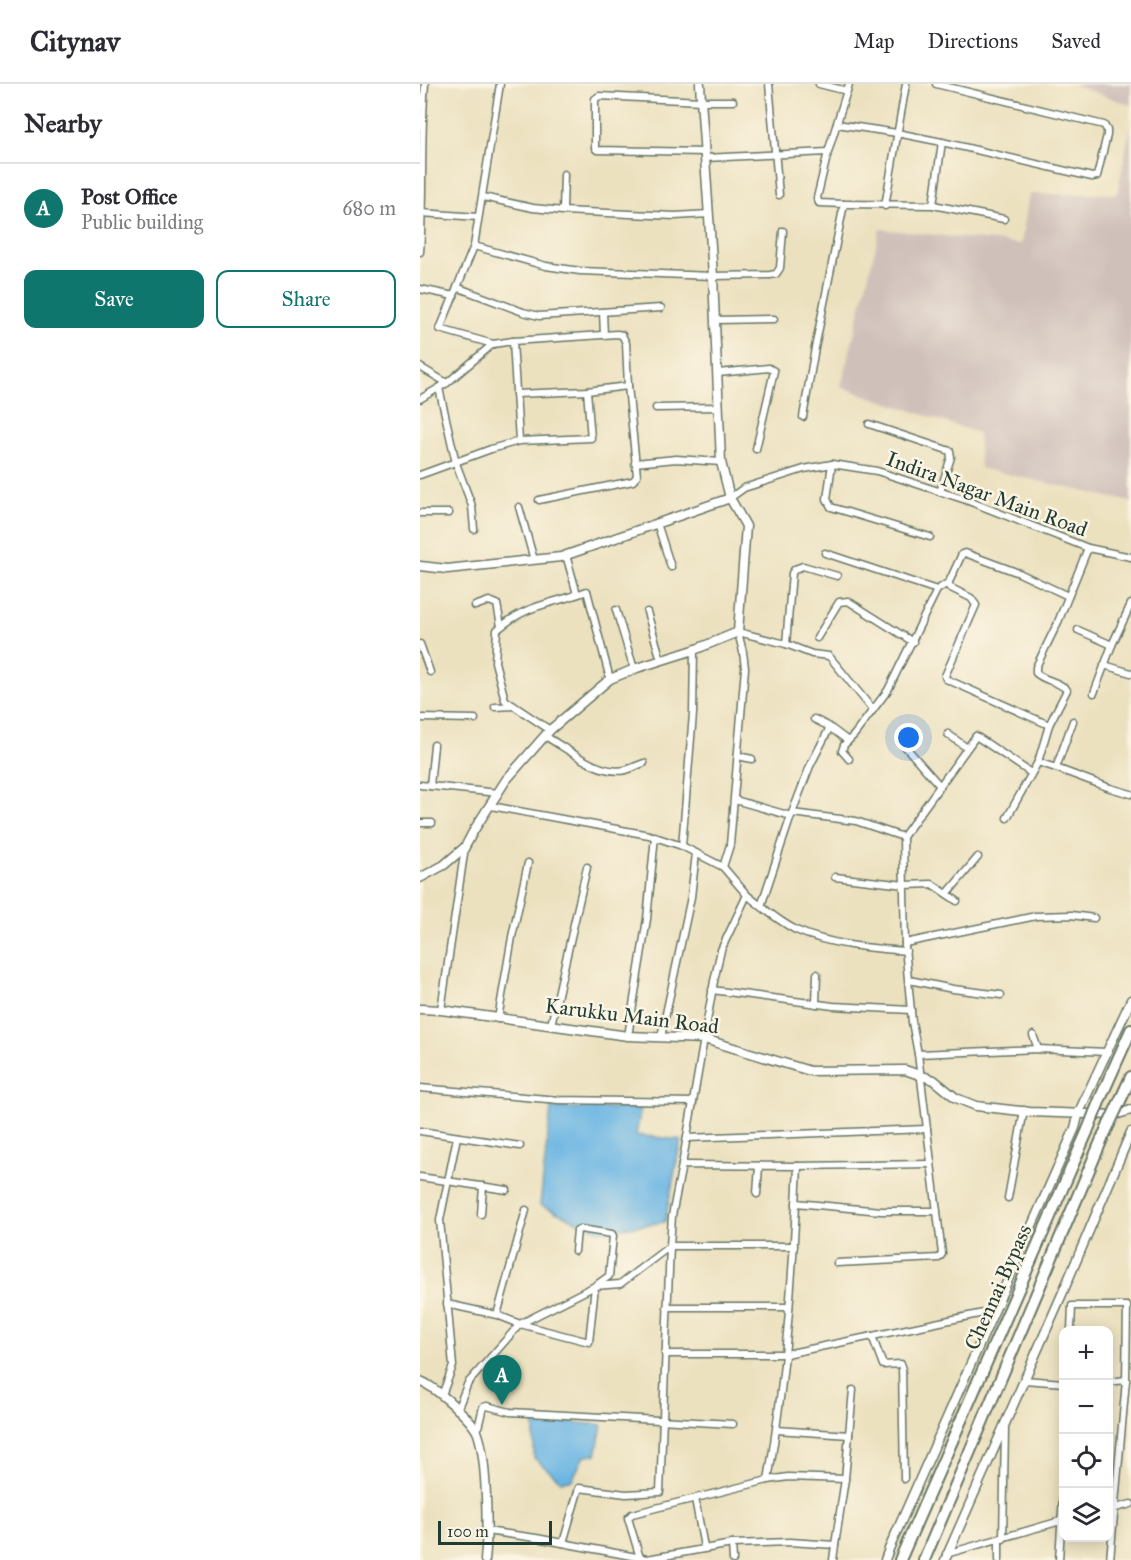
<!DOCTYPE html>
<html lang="en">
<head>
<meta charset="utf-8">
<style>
  body { margin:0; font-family:"IM FELL Great Primer",serif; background:#f7f7f7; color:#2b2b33 }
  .controls { position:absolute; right:18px; bottom:18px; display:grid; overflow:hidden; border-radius:12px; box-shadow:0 3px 15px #0003 }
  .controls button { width:54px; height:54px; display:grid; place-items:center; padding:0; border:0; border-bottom:2px solid #e1e1e2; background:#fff; color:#2b2b33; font:30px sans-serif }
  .scale { position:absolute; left:18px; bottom:15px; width:114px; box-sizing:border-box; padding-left:6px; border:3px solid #1f3d34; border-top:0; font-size:16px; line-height:21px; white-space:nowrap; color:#1f3d34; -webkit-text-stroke:4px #fcf5e5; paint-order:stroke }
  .you { position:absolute; left:489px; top:654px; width:21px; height:21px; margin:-15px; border:4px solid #fff; border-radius:50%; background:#1a73e8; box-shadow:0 0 0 9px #1a73e833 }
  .badge { display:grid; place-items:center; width:39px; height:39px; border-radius:50%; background:#0f766e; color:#fff; font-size:20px; font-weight:700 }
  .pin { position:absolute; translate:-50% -50px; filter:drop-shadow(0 2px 3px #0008) }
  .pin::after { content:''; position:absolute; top:32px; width:21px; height:18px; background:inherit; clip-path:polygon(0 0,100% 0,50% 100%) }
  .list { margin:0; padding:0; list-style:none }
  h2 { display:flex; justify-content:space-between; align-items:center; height:78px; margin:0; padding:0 24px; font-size:26px }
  h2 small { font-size:20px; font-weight:400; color:#7c7c81 }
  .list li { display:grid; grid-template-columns:39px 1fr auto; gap:18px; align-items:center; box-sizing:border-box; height:90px; padding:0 24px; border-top:2px solid #e1e1e2 }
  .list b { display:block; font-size:22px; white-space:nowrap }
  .list p { margin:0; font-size:20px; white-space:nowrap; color:#7c7c81 }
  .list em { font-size:20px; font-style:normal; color:#7c7c81 }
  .actions { display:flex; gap:12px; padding:18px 24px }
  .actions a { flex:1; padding:14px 0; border:2px solid #0f766e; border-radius:12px; text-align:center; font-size:21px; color:#0f766e }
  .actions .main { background:#0f766e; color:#fff }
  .icon { flex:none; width:33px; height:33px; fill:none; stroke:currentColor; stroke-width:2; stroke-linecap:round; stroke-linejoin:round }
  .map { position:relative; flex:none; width:711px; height:1476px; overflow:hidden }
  header { display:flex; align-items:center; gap:36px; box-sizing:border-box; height:84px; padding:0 30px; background:#fff; border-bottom:2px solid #e1e1e2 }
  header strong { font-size:28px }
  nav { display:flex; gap:33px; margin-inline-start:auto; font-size:21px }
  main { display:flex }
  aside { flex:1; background:#fff }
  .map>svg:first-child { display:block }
</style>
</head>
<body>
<header>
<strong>Citynav</strong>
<nav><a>Map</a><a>Directions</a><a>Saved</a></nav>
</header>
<main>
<aside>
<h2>Nearby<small></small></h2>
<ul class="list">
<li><span class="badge">A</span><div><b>Post Office</b><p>Public building</p></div><em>680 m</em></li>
</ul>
<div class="actions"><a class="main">Save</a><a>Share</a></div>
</aside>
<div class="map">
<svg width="711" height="1476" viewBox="0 0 711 1476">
  <rect width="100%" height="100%" fill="#fcf5e5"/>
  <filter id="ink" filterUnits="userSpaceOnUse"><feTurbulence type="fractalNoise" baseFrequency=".0167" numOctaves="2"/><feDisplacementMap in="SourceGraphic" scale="12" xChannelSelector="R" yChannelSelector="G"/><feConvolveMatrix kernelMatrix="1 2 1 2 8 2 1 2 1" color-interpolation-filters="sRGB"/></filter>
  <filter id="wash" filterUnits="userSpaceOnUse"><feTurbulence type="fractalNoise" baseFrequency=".008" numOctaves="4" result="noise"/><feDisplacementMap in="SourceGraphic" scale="24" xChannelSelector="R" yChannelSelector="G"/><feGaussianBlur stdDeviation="1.35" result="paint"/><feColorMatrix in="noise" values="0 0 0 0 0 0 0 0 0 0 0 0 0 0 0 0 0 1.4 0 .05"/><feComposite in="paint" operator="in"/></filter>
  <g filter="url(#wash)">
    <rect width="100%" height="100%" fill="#ece1bf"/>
    <g fill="#cfc0ba">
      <polygon points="650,0 711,0 711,21"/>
      <polygon points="711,41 711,418 560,384 558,349 421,303 460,145 601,160 609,110 697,110"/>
    </g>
    <g fill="#6bb5e3" stroke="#45798c" stroke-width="1.5">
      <polygon points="131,1024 221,1024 216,1051 261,1056 245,1138 179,1147 120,1121"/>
      <polygon points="114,1335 182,1341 176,1371 164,1372 152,1396 141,1397 114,1374"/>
    </g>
  </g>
  <g filter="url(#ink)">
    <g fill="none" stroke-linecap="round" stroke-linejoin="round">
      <defs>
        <g id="street">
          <polyline points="349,0 359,111"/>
          <polyline points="399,0 427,7"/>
          <polyline points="417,40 477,49 522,58 672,93 677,92 687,51 687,46 684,41 516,0"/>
          <polyline points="285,68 177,66 175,64 175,15 179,12 282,17 313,17"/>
          <polyline points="408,68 429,0"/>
          <polyline points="285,74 408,68 397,114 399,119 424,120 395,264 383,333"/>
          <polyline points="63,113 113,124 143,127 255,132 289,130"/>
          <polyline points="424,120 513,121 584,135"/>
          <polyline points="513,121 522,58"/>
          <polyline points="465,122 486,0"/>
          <polyline points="143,127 144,90"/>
          <polyline points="1,129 58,133"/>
          <polyline points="54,162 126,182 160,187 293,192 350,191 356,190 360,184 363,147"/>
          <path d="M0,168c4,-56 0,-113 5,-168"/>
          <polyline points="39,204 103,228 119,232 241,224"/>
          <polyline points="0,205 34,212"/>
          <polyline points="183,228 184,251"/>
          <polyline points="295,236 354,235"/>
          <polyline points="93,257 197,250 202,251 206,259 208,302 167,307 96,310"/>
          <polyline points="73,260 93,257 99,357"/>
          <polyline points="0,283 27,299"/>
          <polyline points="298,289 349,284 354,287 336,365"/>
          <polyline points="19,304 36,379 52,422 54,445"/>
          <polyline points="0,315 27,299 73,260 20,245 54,162 80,0"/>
          <polyline points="236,324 299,323"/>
          <polyline points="449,340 530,367 531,373 520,408"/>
          <polyline points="215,379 256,375 301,378"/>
          <polyline points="412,380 407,415 411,423 510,453"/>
          <polyline points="0,391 71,365 99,357 171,354 167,307"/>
          <polyline points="310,414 324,404 384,385 412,380 457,387 546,416 668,464 711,473"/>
          <polyline points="119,416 213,397 217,392 208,302"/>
          <polyline points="99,423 114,476"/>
          <polyline points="0,429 29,429"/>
          <polyline points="237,439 251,483"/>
          <polyline points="405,469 517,506"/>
          <polyline points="146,471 157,510"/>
          <polyline points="529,498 529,503 551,514 556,521 525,592 526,595 629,641"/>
          <polyline points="55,522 69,517 77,520 81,542"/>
          <polyline points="196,526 214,585"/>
          <polyline points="227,528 241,576"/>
          <polyline points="658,546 692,561"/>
          <polyline points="397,554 419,518 428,517 493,558"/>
          <polyline points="0,560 10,588"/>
          <polyline points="366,560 372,489 375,485 383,482 417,492"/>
          <polyline points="684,581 711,589"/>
          <polyline points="674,609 692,561 711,520"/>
          <polyline points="75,623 94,622"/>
          <polyline points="0,634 55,635"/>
          <polyline points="394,635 408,642 428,657"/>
          <polyline points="653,637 636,684 690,704 711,710"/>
          <path d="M130,646l-45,-30 -10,-38 2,-32c31,-27 54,-25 90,-39l23,88"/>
          <polyline points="528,650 547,664"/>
          <path d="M125,652c23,13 54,40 81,34 6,-2 12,-5 18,-7"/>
          <polyline points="483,660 520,702"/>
          <polyline points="318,672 332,675"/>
          <polyline points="429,675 422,667 424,661 434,651 468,606 517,506 529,498 542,470 545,469 599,489 648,512"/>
          <path d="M618,678l11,-37 18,-35c-8,-9 -23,-9 -31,-17v-6l22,-45 30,-74"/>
          <polyline points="0,701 10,702 14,661"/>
          <polyline points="10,702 78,709"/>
          <polyline points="315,716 371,732"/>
          <polyline points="372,729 390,682 409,645"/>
          <polyline points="587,734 618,678 636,684"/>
          <polyline points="0,739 12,739"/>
          <polyline points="262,762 273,630 274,566"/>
          <polyline points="303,783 310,761 325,584 323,568 318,548 366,560 392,570 409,572 453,626"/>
          <polyline points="415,793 485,801 512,800 537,817"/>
          <polyline points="527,810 558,773"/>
          <path d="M327,811c15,12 31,26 49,35 34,15 73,18 110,21"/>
          <polyline points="341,822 372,729 436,737 483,753"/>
          <polyline points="485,859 616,832 651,831 674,834"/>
          <polyline points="489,896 533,905 581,911"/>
          <polyline points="292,906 413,922 491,926"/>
          <polyline points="396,920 397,890"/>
          <polyline points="21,926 45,763"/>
          <polyline points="78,935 92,853 108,779"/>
          <polyline points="131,941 167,783"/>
          <polyline points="613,951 618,965"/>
          <polyline points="208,952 227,835 235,752"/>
          <polyline points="241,953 271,813 276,769"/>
          <polyline points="498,970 618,965 687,968"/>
          <polyline points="0,1004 139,1016 273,1018 294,897 301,866 327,811 303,783 262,762 229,751 71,722"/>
          <polyline points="0,1047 100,1062"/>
          <polyline points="267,1054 507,1045"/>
          <polyline points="262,1081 273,1018"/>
          <polyline points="0,1093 87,1106"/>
          <polyline points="337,1110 339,1082"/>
          <polyline points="588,1114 604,1026"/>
          <polyline points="376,1119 461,1127 517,1127"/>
          <polyline points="61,1130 63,1102"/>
          <polyline points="250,1162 374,1162"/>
          <polyline points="417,1179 519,1174 522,1170 498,970 492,938 485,863 483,753 556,652 611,689"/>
          <polyline points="27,1220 77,1231 100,1240 169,1258 175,1202 189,1192 193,1152 192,1150 160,1145 157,1146 155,1167"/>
          <polyline points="247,1223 369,1223"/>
          <polyline points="77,1231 106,1126"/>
          <polyline points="651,1246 652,1222 707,1222 706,1296 690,1476"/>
          <polyline points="452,1252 463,1281 481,1280 482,1282 484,1395"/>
          <polyline points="245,1270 366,1270 573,1227"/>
          <polyline points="604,1296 644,1299"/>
          <polyline points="688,1298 706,1296"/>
          <polyline points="22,1311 33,1282 20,1136 37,1053"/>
          <polyline points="37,1326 48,1299 100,1240 175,1202 200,1200 250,1162"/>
          <polyline points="357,1346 429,1351"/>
          <polyline points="57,1348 63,1323 67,1322 90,1328 313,1340"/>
          <path d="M348,1396c18,-103 25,-208 30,-314"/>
          <polyline points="275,1415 284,1463"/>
          <polyline points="688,1426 711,1420"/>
          <polyline points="66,1447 116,1454 227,1475 312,1460 370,1458 415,1461 425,1395 433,1306"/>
          <polyline points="583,1455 585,1345"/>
          <polyline points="143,1459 159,1404 206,1410 240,1408 250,1162 252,1132 262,1081 378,1082 510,1080"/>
          <polyline points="312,1460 313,1476"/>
          <polyline points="526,1470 644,1436"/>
          <polyline points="220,1474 208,1434 212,1430 348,1396 368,1393 425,1395"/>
          <polyline points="413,1476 415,1461"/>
          <polyline points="579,1476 579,1456"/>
          <polyline points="639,1476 644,1395"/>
        </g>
        <g id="secondary">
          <polyline points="0,482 27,485 141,473 310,414 301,378 293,192 280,0"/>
          <polyline points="0,794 24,781 45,763 54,746 86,696 130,646 190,595 217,584 274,566 318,548 326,442 310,414"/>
          <polyline points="0,925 21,926 208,952 284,955 390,987 485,986 514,996 536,1014 556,1022 610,1028 695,1031 711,1026"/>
          <path d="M0,1297c14,5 53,39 58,53 9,26 10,98 7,126"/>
          <polyline points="465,1476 469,1465 655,1044 659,1028 711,916"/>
          <polyline points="525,1476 643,1208 711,1048"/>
        </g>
        <g id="highway">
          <polyline points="681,1013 711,946"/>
          <polyline points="699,1019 711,993"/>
          <polyline points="480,1476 667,1048"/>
          <polyline points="504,1476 682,1055"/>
        </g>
      </defs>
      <use href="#street" stroke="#677665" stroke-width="9"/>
      <use href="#secondary" stroke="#677665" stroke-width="11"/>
      <use href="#highway" stroke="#677665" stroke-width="14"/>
      <use href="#street" stroke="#fff" stroke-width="6"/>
      <use href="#secondary" stroke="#fff" stroke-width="8"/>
      <use href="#highway" stroke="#fff" stroke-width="10"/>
      <defs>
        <g id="highway-bridge">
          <polyline points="667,1048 681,1013"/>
          <polyline points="682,1055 699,1019"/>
        </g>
      </defs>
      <use href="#highway-bridge" stroke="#677665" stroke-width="14" stroke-linecap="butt"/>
      <use href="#highway-bridge" stroke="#fff" stroke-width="10"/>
    </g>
  </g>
  <g text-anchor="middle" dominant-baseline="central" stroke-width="5" stroke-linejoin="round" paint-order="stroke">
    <g font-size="21" fill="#1f3d34" stroke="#fcf5e5">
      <text transform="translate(567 410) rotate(20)">Indira Nagar Main Road</text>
      <text transform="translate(212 932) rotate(7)">Karukku Main Road</text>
      <text transform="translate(578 1203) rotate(-66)">Chennai Bypass</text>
    </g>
  </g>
</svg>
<div class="controls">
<button>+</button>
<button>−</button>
<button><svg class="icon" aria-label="locate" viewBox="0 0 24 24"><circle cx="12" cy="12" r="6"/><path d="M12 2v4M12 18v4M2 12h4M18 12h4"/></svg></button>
<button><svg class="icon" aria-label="layers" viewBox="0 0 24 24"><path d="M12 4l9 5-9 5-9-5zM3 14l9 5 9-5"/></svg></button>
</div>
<div class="scale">100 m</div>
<div class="you"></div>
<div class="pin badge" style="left:82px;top:1321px">A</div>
</div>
</main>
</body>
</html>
